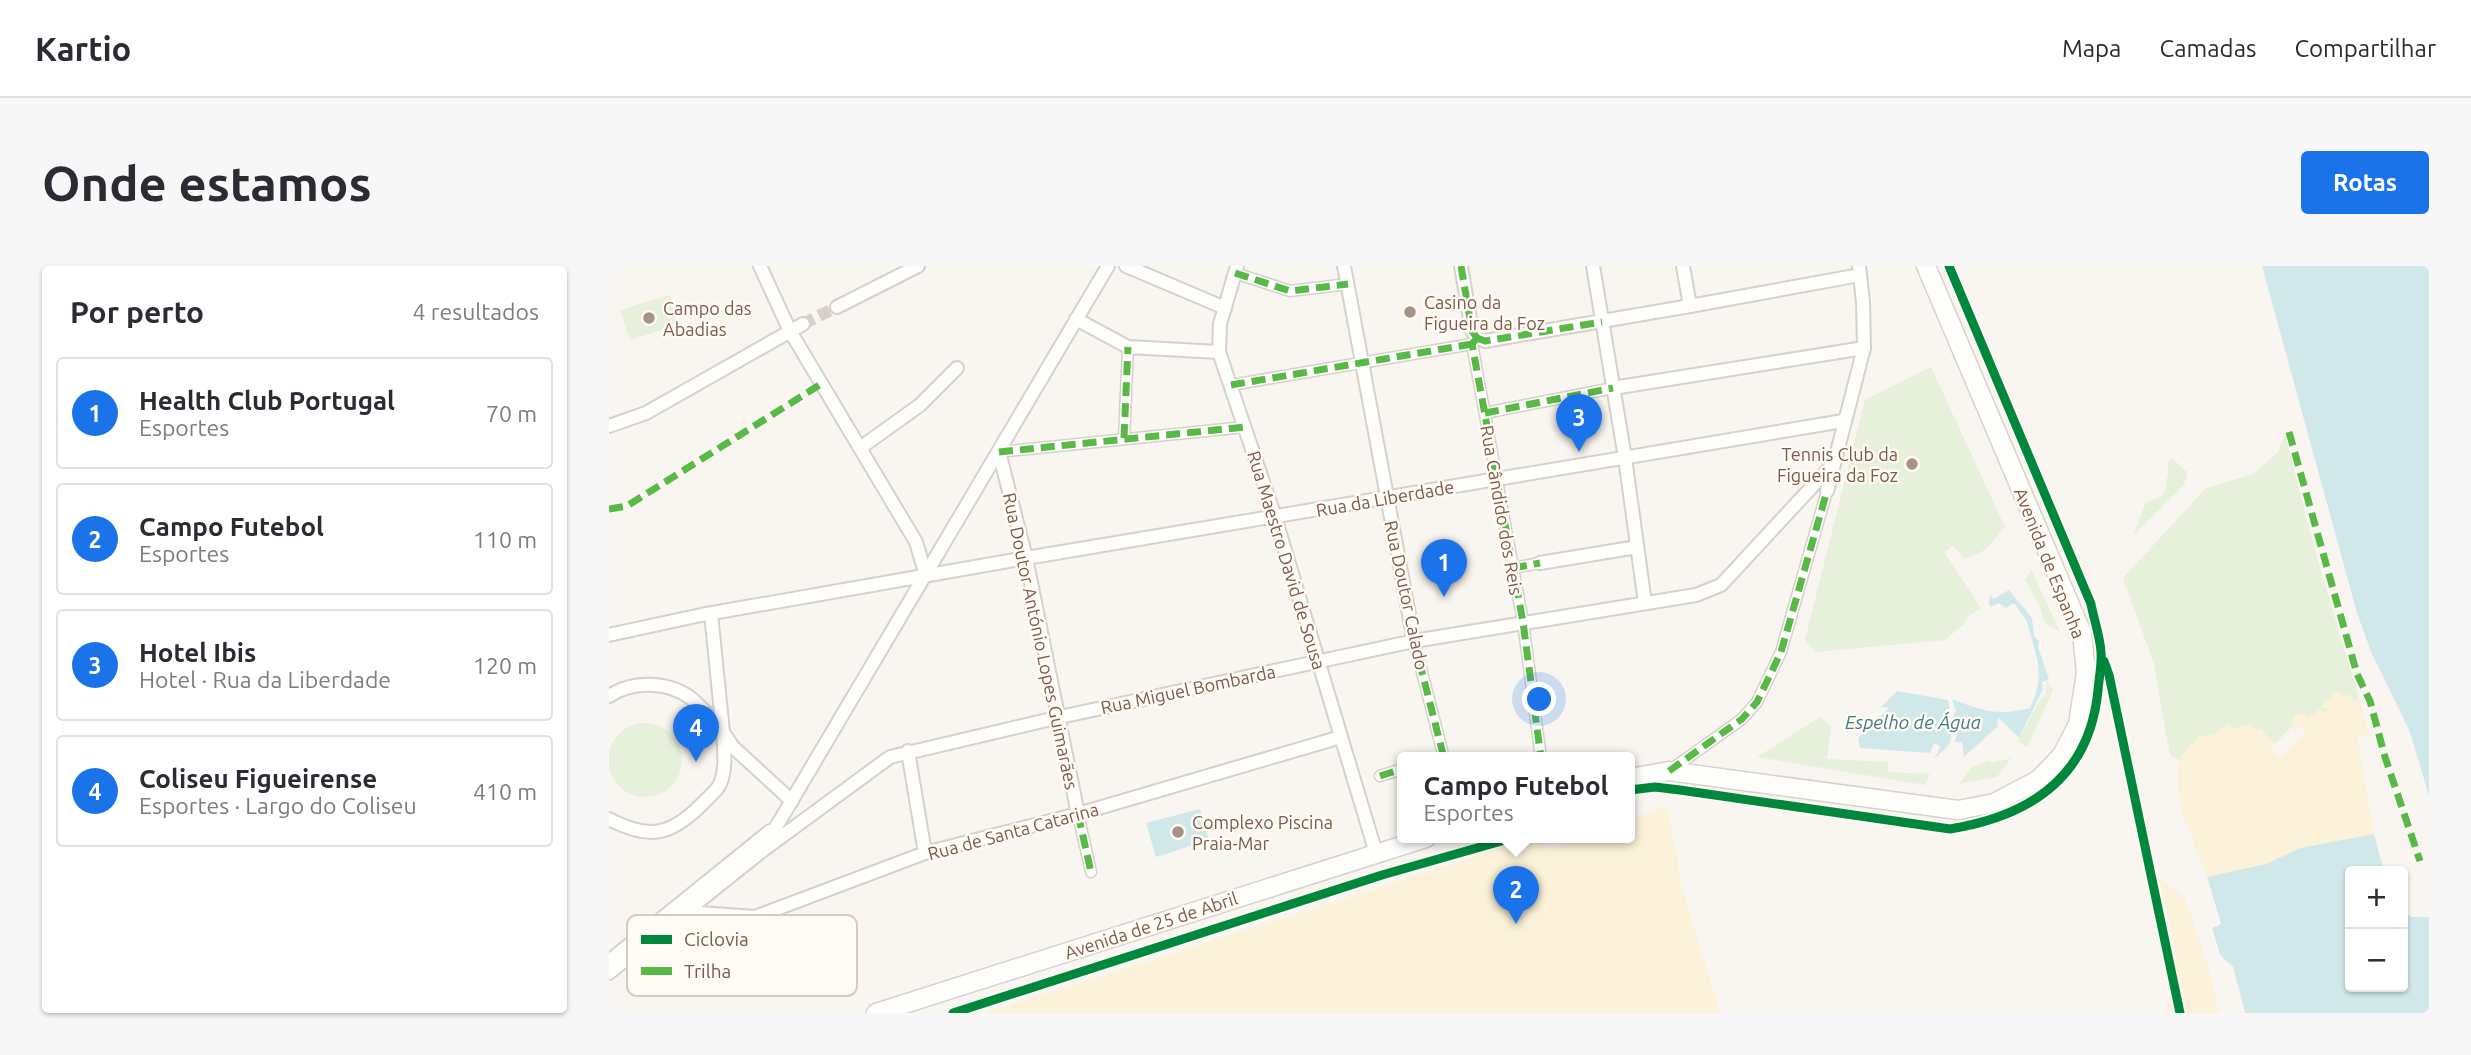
<!DOCTYPE html>
<html lang="pt">
<head>
<meta charset="utf-8">
<style>
  body { margin:0; font-family:Ubuntu,sans-serif; background:#f7f7f7; color:#2b2b33 }
  .controls { position:absolute; right:21px; bottom:21px; display:grid; overflow:hidden; border-radius:7px; box-shadow:0 2px 5px #0004 }
  .controls button { width:63px; height:63px; display:grid; place-items:center; padding:0; border:0; border-bottom:2px solid #e1e1e2; background:#fff; color:#2b2b33; font:35px sans-serif }
  .you { position:absolute; left:931px; top:434px; width:24px; height:24px; margin:-18px; border:5px solid #fff; border-radius:50%; background:#1a73e8; box-shadow:0 0 0 10px #1a73e833 }
  .badge { display:grid; place-items:center; width:46px; height:46px; border-radius:50%; background:#1a73e8; color:#fff; font-size:23px; font-weight:700 }
  .pin { position:absolute; translate:-50% -58px; filter:drop-shadow(0 2px 4px #0008) }
  .pin::after { content:''; position:absolute; top:37px; width:24px; height:21px; background:inherit; clip-path:polygon(0 0,100% 0,50% 100%) }
  .popup { position:absolute; left:788px; top:486px; width:238px; height:91px; box-sizing:border-box; display:grid; place-content:center; border-radius:7px; background:#fff; filter:drop-shadow(0 2px 5px #0005); font-size:23px; white-space:nowrap; color:#7c7c81 }
  .popup b { font-size:26px; color:#2b2b33 }
  .popup::after { content:''; position:absolute; left:50%; top:100%; margin-left:-14px; border:14px solid transparent; border-top-color:#fff }
  .list { margin:0; padding:0; list-style:none }
  h2 { display:flex; justify-content:space-between; align-items:center; height:91px; margin:0; padding:0 28px; font-size:30px }
  h2 small { font-size:23px; font-weight:400; color:#7c7c81 }
  .list li { display:grid; grid-template-columns:46px 1fr auto; gap:21px; align-items:center; box-sizing:border-box; height:112px; margin:0 14px 14px; padding:0 14px; border:2px solid #e1e1e2; border-radius:7px }
  .list b { display:block; font-size:26px; white-space:nowrap }
  .list p { margin:0; font-size:23px; white-space:nowrap; color:#7c7c81 }
  .list em { font-size:23px; font-style:normal; color:#7c7c81 }
  .map { position:relative; flex:none; width:1820px; height:747px; overflow:hidden; border-radius:7px }
  header { display:flex; align-items:center; gap:42px; box-sizing:border-box; height:98px; padding:0 35px; background:#fff; border-bottom:2px solid #e1e1e2 }
  header strong { font-size:33px }
  nav { display:flex; gap:38px; margin-inline-start:auto; font-size:24px }
  .intro { display:flex; align-items:center; justify-content:space-between; box-sizing:border-box; height:168px; padding:0 42px }
  h1 { margin:0; font-size:49px }
  .button { padding:18px 32px; border-radius:7px; background:#1a73e8; color:#fff; font-size:24px; font-weight:700 }
  main { display:flex; gap:42px; padding:0 42px }
  aside { flex:1; background:#fff; border-radius:7px; box-shadow:0 2px 5px #0004 }
  .map>svg:first-child { display:block }
</style>
</head>
<body>
<header>
<strong>Kartio</strong>
<nav><a>Mapa</a><a>Camadas</a><a>Compartilhar</a></nav>
</header>
<div class="intro"><h1>Onde estamos</h1><a class="button">Rotas</a></div>
<main>
<aside>
<h2>Por perto<small>4 resultados</small></h2>
<ul class="list">
<li><span class="badge">1</span><div><b>Health Club Portugal</b><p>Esportes</p></div><em>70 m</em></li>
<li><span class="badge">2</span><div><b>Campo Futebol</b><p>Esportes</p></div><em>110 m</em></li>
<li><span class="badge">3</span><div><b>Hotel Ibis</b><p>Hotel · Rua da Liberdade</p></div><em>120 m</em></li>
<li><span class="badge">4</span><div><b>Coliseu Figueirense</b><p>Esportes · Largo do Coliseu</p></div><em>410 m</em></li>
</ul>
</aside>
<div class="map">
<svg width="1820" height="747" viewBox="0 0 1820 747">
  <rect width="100%" height="100%" fill="#f9f5f0"/>
  <g fill="#e7f0db">
    <polygon points="60,29 69,59 21,74 11,44"/>
    <polygon points="1322,101 1396,261 1376,284 1356,293 1344,280 1335,286 1372,342 1357,352 1356,357 1336,374 1207,386 1196,374 1256,134"/>
    <path d="M1676,168l27,106 47,158 -5,4 -61,23 -18,19 -15,-15 -3,2 -15,-6c-11,7 -29,15 -42,10l-21,25 -9,-5 -17,-94 -30,-83 83,-90 47,-14 25,-22z"/>
    <path d="M1563,192l15,14 -3,13 -51,51 13,-34c4,-2 8,-3 12,-4 9,-4 8,-19 11,-28l-2,-6z"/>
    <polygon points="1422,303 1451,366 1436,357 1430,338 1416,314"/>
    <polygon points="1438,415 1444,424 1418,482 1409,475 1432,432 1437,429"/>
    <polygon points="1211,451 1222,461 1218,493 1279,496 1279,506 1321,508 1316,519 1148,491"/>
    <circle cx="36" cy="494" r="37"/>
    <polygon points="1402,492 1388,511 1350,518 1362,502 1379,495 1383,497"/>
  </g>
  <g fill="#fbf2d9">
    <polygon points="1728,425 1735,430 1739,428 1745,436 1750,432 1761,469 1748,470 1765,568 1691,582 1657,598 1598,611 1573,546 1569,523 1570,494 1591,468 1597,471 1601,468 1603,470 1619,457 1625,464 1633,459 1637,461 1642,458 1648,465 1651,463 1666,478 1661,483 1671,492 1697,466 1692,460 1686,466 1682,462 1684,459 1682,456 1686,449 1694,448 1700,452 1711,443 1715,447 1719,444 1713,440"/>
    <polygon points="1057,540 1070,598 1070,612 1111,747 377,747 925,572 935,572 938,585 972,572 1021,572 1021,554"/>
    <polygon points="1549,611 1576,632 1600,704 1610,747 1559,747 1565,674"/>
  </g>
  <g fill="#d0e8ea">
    <polygon points="1653,0 1820,0 1820,530 1801,466 1763,388 1748,347"/>
    <path d="M1400,324l23,28 2,18 5,5 -1,6 11,32 -7,3 1,7 -24,49 -20,-20 -2,3 1,5 -34,31 -2,-15h-7l2,-9c-4,-7 -6,-15 -1,-22l-4,-12c31,12 45,17 78,9 17,-34 5,-53 -3,-87l-13,-18 -8,5 -7,-5 -8,4 -2,-4 1,-8 4,4z"/>
    <path d="M1288,425l51,9 3,14 -3,6c5,24 5,22 -13,38l5,-11 -4,-4 -3,2 -3,8 -70,-5 -2,-10 31,-30 -8,-1z"/>
    <polygon points="591,543 600,574 547,591 537,557"/>
    <polygon points="1765,568 1775,605 1741,605 1741,721 1794,721 1794,644 1802,651 1820,651 1820,747 1636,747 1624,701 1611,689 1603,662 1612,658 1598,611 1657,598 1691,582"/>
  </g>
  <polygon fill="#f9f5f0" points="1597,608 1612,658 1603,662 1611,689 1624,701 1636,747 1633,747 1621,702 1607,690 1600,663 1601,659 1608,656 1595,612"/>
  <g fill="none" stroke-linecap="round" stroke-linejoin="round">
    <polyline stroke="#d9cfc7" stroke-width="12" stroke-dasharray="12 6" stroke-linecap="butt" points="194,58 228,41"/>
    <defs>
      <g id="pedestrian">
        <polyline points="626,7 681,25 739,18"/>
        <polyline points="868,72 863,78 914,356 932,492"/>
        <polyline points="622,119 863,78"/>
        <polyline points="876,147 1004,122"/>
        <polyline points="515,172 519,81"/>
        <polyline points="390,186 636,161"/>
        <polyline points="904,302 931,297"/>
        <polyline points="805,375 835,492"/>
        <polyline points="1060,505 1133,453 1148,436 1172,386 1218,225"/>
        <polyline points="771,510 793,503"/>
        <polyline points="469,548 482,606"/>
      </g>
      <g id="minor">
        <polyline points="151,0 181,65 307,276 317,310"/>
        <polyline points="517,0 616,42"/>
        <polyline points="628,0 611,58 610,86 666,251 767,587"/>
        <polyline points="735,0 805,375"/>
        <polyline points="852,0 863,65 868,72 876,75 1081,40 1251,9"/>
        <polyline points="984,0 1016,192 1036,337"/>
        <polyline points="1074,0 1081,40"/>
        <polyline points="228,41 309,0"/>
        <polyline points="467,53 519,81 610,86"/>
        <polyline points="1004,122 1255,82"/>
        <polyline points="0,160 37,147 194,58"/>
        <polyline points="251,182 311,139 348,102"/>
        <polyline points="390,186 417,292 469,548"/>
        <polyline points="1218,225 1255,82 1254,36 1250,0"/>
        <polyline points="931,297 1028,281"/>
        <polyline points="102,348 114,466 124,481 183,535"/>
        <polyline points="0,369 92,349 417,292 1234,155"/>
        <path d="M0,430c24,-16 60,-15 83,3 11,9 21,22 31,33 1,16 4,39 -4,54 -4,6 -13,14 -18,19 -32,32 -53,34 -92,14"/>
        <polyline points="299,485 316,587"/>
        <polyline points="157,578 499,0"/>
        <polyline points="77,646 146,651 316,587 469,548 732,471"/>
        <polyline points="0,695 161,565"/>
        <polyline points="0,707 153,585 281,491 451,451 805,375 1087,329 1112,319 1225,197"/>
      </g>
      <g id="secondary">
        <polyline points="1021,512 1060,505 1349,544 1385,537 1429,514 1453,489 1469,458 1477,407 1473,367 1317,0"/>
        <polyline points="267,747 817,572"/>
      </g>
    </defs>
    <use href="#pedestrian" stroke="#d7d1cb" stroke-width="13"/>
    <use href="#minor" stroke="#d7d1cb" stroke-width="16"/>
    <use href="#secondary" stroke="#d9d2cb" stroke-width="21"/>
    <use href="#pedestrian" stroke="#fefefd" stroke-width="10"/>
    <use href="#minor" stroke="#fefefd" stroke-width="12"/>
    <use href="#secondary" stroke="#fefefd" stroke-width="18"/>
    <g stroke="#58b947" stroke-width="7" stroke-dasharray="14 7" stroke-linecap="butt">
      <polyline points="852,0 863,65 868,72"/>
      <polyline points="626,7 681,25 739,18"/>
      <polyline points="868,72 863,78 914,356 932,492"/>
      <polyline points="868,72 876,75 993,56"/>
      <polyline points="622,119 863,78"/>
      <polyline points="876,147 1004,122"/>
      <polyline points="1680,166 1748,408 1761,435 1776,491 1811,595"/>
      <polyline points="515,172 519,81"/>
      <polyline points="390,186 636,161"/>
      <polyline points="0,243 18,240 212,118"/>
      <polyline points="904,302 931,297"/>
      <polyline points="805,375 835,492"/>
      <polyline points="1060,505 1133,453 1148,436 1172,386 1218,225"/>
      <polyline points="771,510 793,503"/>
      <polyline points="469,548 482,606"/>
    </g>
    <defs>
      <g id="cycleway">
        <polyline points="1495,395 1500,409 1571,747"/>
        <path d="M1021,524l25,-3 25,3 270,39c81,-13 140,-53 148,-139 1,-12 4,-26 3,-38 -1,-16 -7,-32 -10,-48l-142,-338"/>
        <polyline points="344,747 773,609 903,572"/>
      </g>
    </defs>
    <use href="#cycleway" stroke="#fffaf3" stroke-width="13"/>
    <use href="#cycleway" stroke="#00873e" stroke-width="9"/>
  </g>
  <g fill="#a69286" stroke="#fffaf3" stroke-width="2.5">
    <circle cx="801" cy="46" r="7"/>
    <circle cx="40" cy="52" r="7"/>
    <circle cx="1303" cy="198" r="7"/>
    <circle cx="569" cy="566" r="7"/>
  </g>
  <g text-anchor="middle" dominant-baseline="central" stroke-width="5" stroke-linejoin="round" paint-order="stroke">
    <g font-size="18" fill="#7a5c4d" stroke="#fffaf3" text-anchor="start">
      <text x="815" y="36">Casino da<tspan x="815" dy="21">Figueira da Foz</tspan></text>
      <text x="54" y="42">Campo das<tspan x="54" dy="21">Abadias</tspan></text>
      <text x="1289" y="188" text-anchor="end">Tennis Club da<tspan x="1289" dy="21">Figueira da Foz</tspan></text>
      <text x="583" y="556">Complexo Piscina<tspan x="583" dy="21">Praia-Mar</tspan></text>
    </g>
    <g font-size="18" fill="#7a5c4d" stroke="#fffaf3">
      <text transform="translate(776 232) rotate(-10)">Rua da Liberdade</text>
      <text transform="translate(893 244) rotate(80)">Rua Cândido dos Reis</text>
      <text transform="translate(678 294) rotate(73)">Rua Maestro David de Sousa</text>
      <text transform="translate(1441 297) rotate(68)">Avenida de Espanha</text>
      <text transform="translate(798 329) rotate(78)">Rua Doutor Calado</text>
      <text transform="translate(432 375) rotate(78)">Rua Doutor António Lopes Guimarães</text>
      <text transform="translate(579 423) rotate(-12)">Rua Miguel Bombarda</text>
      <text transform="translate(404 565) rotate(-15)">Rua de Santa Catarina</text>
      <text transform="translate(542 659) rotate(-18)">Avenida de 25 de Abril</text>
    </g>
    <g font-size="19" font-style="italic" fill="#437c86" stroke="#fffaf3">
      <text x="1304" y="456">Espelho de Água</text>
    </g>
  </g>
  <rect x="18" y="649" width="230" height="81" rx="10" fill="#fffaf3" stroke="#d7cbc1" stroke-width="2"/>
  <rect x="32" y="669" width="31" height="9" fill="#00873e"/>
  <rect x="32" y="701" width="31" height="8" fill="#58b947"/>
  <g font-size="19" fill="#7a5c4d">
    <text x="75" y="680">Ciclovia</text>
    <text x="75" y="712">Trilha</text>
  </g>
</svg>
<div class="controls">
<button>+</button>
<button>−</button>
</div>
<div class="you"></div>
<div class="pin badge" style="left:835px;top:331px">1</div>
<div class="pin badge" style="left:907px;top:658px">2</div>
<div class="popup"><b>Campo Futebol</b>Esportes</div>
<div class="pin badge" style="left:970px;top:186px">3</div>
<div class="pin badge" style="left:87px;top:496px">4</div>
</div>
</main>
</body>
</html>
